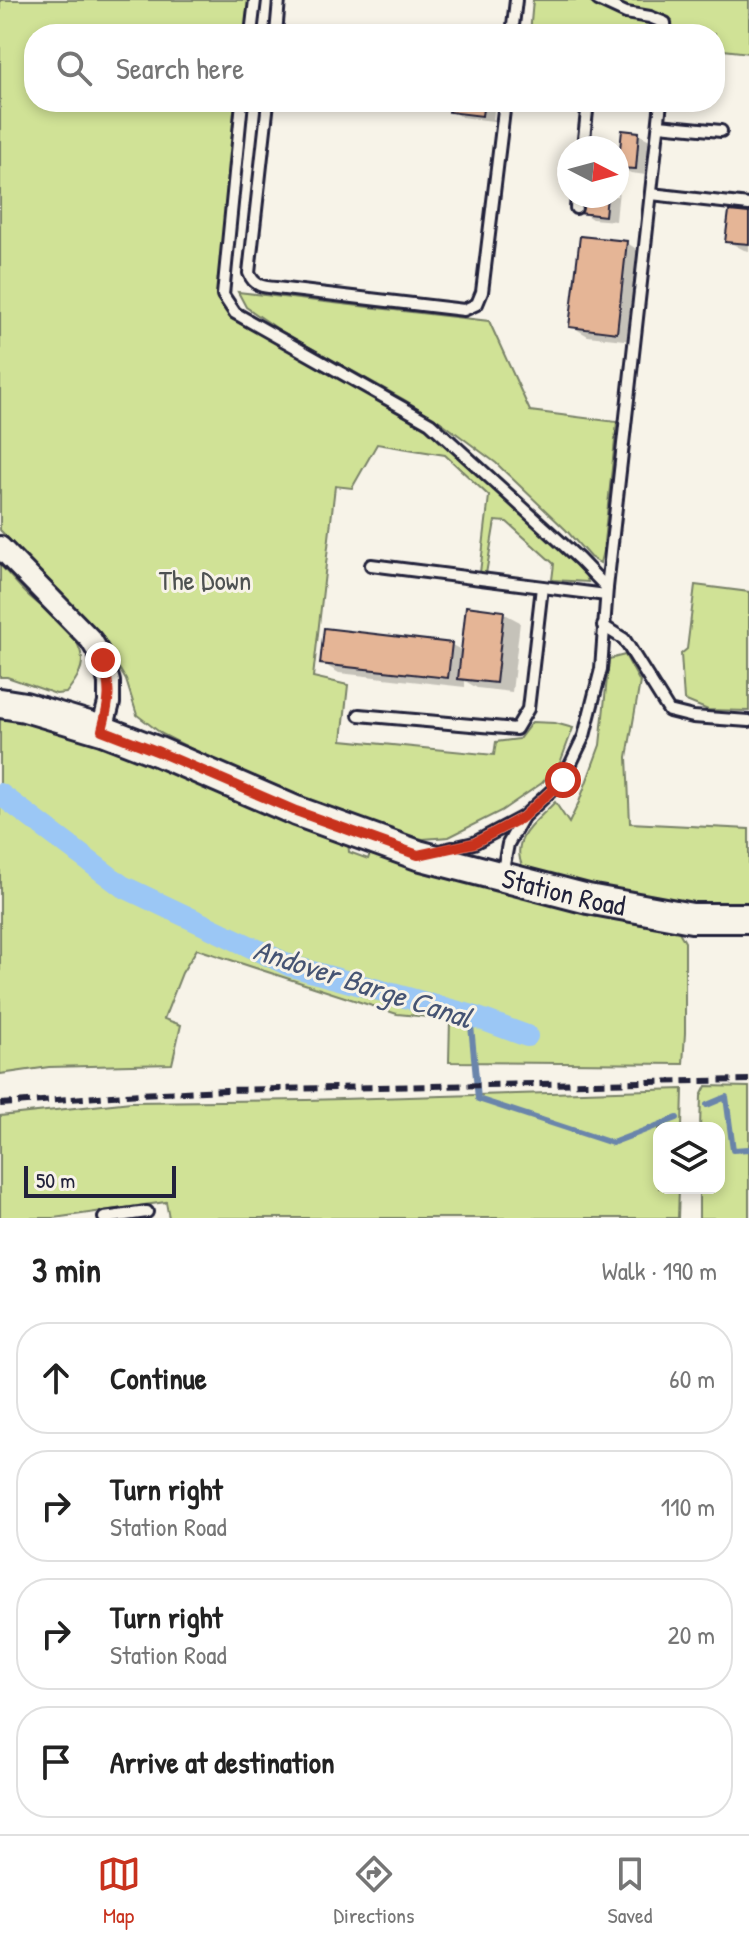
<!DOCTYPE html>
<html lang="en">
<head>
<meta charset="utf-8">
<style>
  body { margin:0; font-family:"Patrick Hand",sans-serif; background:#f6f6f6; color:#222 }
  .controls { position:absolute; right:24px; bottom:24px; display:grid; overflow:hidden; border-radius:16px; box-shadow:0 4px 12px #0003 }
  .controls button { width:72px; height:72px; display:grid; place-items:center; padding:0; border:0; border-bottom:2px solid #e0e0e0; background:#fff; color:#222; font:40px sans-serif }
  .compass { position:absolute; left:557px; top:136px; width:72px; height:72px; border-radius:50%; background:#fff; box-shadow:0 4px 12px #0003; rotate:96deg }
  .scale { position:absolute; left:24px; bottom:20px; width:152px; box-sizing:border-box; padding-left:8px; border:4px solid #22223b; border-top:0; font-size:22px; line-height:28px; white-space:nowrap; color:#22223b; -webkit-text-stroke:6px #f7f3e8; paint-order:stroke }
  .stop { position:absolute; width:24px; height:24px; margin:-18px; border:6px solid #c8321e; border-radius:50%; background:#fff }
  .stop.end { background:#c8321e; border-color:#fff; box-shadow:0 2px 8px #0008 }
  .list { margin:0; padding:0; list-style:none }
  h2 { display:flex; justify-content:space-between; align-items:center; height:104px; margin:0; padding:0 32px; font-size:34px }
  h2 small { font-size:26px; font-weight:400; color:#767676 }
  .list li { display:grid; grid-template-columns:52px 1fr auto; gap:24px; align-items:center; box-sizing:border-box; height:112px; margin:0 16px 16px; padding:0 16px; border:2px solid #e0e0e0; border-radius:32px }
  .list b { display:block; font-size:30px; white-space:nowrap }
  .list p { margin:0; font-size:26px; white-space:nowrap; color:#767676 }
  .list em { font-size:26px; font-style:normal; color:#767676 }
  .icon { flex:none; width:44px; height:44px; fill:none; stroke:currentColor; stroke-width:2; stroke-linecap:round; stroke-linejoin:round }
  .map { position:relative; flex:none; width:749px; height:1218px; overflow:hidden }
  .search { position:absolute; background:#fff; box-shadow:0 4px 12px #0003; left:24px; right:24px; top:24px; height:88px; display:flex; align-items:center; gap:20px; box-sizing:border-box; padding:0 28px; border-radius:32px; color:#767676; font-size:30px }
  .sheet { height:616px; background:#fff }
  nav { display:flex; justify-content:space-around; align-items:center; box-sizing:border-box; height:112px; border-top:2px solid #e0e0e0; background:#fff; font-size:22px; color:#767676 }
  nav a { display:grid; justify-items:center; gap:4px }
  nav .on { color:#c8321e }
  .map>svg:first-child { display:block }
</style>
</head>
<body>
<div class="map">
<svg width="749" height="1218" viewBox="0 0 749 1218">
  <rect width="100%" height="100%" fill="#f7f3e8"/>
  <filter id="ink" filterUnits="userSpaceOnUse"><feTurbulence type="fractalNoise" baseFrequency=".0125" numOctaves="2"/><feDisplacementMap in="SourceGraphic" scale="16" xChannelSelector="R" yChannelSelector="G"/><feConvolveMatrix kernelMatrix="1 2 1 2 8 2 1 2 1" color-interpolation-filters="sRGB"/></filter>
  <g filter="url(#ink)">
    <g fill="#d0e296" stroke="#798268" stroke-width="2">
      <polygon points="0,0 258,0 254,34 34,34 34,102 246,102 223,295 235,313 424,426 460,456 565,553 586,576 588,582 552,580 554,564 507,522 495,521 486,574 480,573 489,496 445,455 377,444 352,488 335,486 313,677 348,685 342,740 494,755 496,742 519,739 532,722 555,723 573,728 560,763 542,783 501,811 449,837 423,839 397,834 291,799 162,734 137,715 126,680 93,625 0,530"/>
      <polygon points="533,0 749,0 749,53 715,49 715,34 530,34"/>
      <polygon points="238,292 489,321 530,411 617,422 603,551 600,563 590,557 566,530 496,463 441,422 403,399 281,331 246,307"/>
      <path d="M0,565c9,9 17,19 26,28 19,19 53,36 56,66 1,12 -9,25 -16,34l-10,1 -49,-17h-7z"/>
      <polygon points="695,585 749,592 749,711 708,710 684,700 681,654 687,649"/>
      <path d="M625,655l15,27 -13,75 3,66 119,6v83l-110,-8 -116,-36c-14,-30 13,-46 32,-66l14,21 10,-21 21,-57 9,-86z"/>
      <polygon points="0,713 65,729 348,842 349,852 368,859 371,851 668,924 679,932 685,942 685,1033 683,1064 449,1062 450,1019 397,1014 197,949 182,973 164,1019 181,1025 172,1064 49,1067 0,1074"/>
      <polygon points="706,1086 749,1087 749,1218 699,1218 699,1188 719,1188 719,1128 700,1128 701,1096"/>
      <polygon points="683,1089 682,1128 659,1128 659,1188 679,1188 678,1218 169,1218 166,1202 54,1218 0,1218 0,1116 131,1102 307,1100"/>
    </g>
    <g fill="#0003">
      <polygon points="452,102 495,102 493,121 462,117 451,111"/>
      <polygon points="623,132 638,134 650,140 646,175 631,173 621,168 616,221 592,219 581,212 583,196 617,196 617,168 620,170"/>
      <polygon points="749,215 749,251 744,250 727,241"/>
      <polygon points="627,243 643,253 633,341 588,336 571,326"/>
      <polygon points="503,613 520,622 512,692 477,688 465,681 465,687 339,673 322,663 452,645 463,651"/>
    </g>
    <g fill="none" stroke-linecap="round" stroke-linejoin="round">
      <g stroke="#6b85ab" stroke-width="6">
        <polyline points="470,1015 478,1099 612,1143 677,1118"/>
        <polyline points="707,1105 726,1097 733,1150 749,1149"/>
      </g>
      <polyline stroke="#9bc7f5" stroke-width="22" points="0,794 122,886 291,966 470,1015 527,1036"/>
    </g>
    <g fill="#e5b596" stroke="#22223b" stroke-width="2">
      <polygon points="450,102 484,102 482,116 449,112"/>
      <polygon points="622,130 639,132 636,169 618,168"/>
      <polygon points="581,196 607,196 605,216 579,213"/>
      <polygon points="729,211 749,213 749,244 725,242"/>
      <polygon points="580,236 627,241 617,333 569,327"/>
      <polygon points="466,606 504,611 496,683 458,679"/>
      <polygon points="324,628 452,643 448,678 320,664"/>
    </g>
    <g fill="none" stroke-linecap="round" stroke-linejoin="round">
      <defs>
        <g id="lane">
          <polyline points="598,0 626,13 650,17 665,23 666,34"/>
          <polyline points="251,34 255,0"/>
          <polyline points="276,34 279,0"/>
          <polyline points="512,34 516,0"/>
          <polyline points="242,102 223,295 235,313 430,423 579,559 607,588"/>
          <path d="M268,102l-19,171c5,13 14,14 27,15l188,22 13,-6 5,-12 23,-190"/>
          <polyline points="659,125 721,131"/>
          <polyline points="583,148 588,102"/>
          <polyline points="651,194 749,205"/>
          <polyline points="576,208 577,196"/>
          <polyline points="371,565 606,595"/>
          <polyline points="603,626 624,639 669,711 693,717 749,721"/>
          <polyline points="359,715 516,729 528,709 542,587"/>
          <polyline points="439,851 474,843 523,817 563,780 584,736 601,669 607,588 661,102"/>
          <polyline points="502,875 508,844 522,819"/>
          <polyline points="104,1218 147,1212"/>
        </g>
        <polyline id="street" points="0,547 91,640 103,660 109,682 109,703 102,730"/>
        <g id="secondary">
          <path id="s1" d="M0,703l25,4 77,23 57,22 137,59 122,44 170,44 104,19h57"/>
        </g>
      </defs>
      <use href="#lane" stroke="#22223b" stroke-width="16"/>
      <use href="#street" stroke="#22223b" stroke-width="26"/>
      <use href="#secondary" stroke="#22223b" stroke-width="34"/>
      <use href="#lane" stroke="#f7f3e8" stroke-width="10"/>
      <use href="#street" stroke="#f7f3e8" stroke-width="20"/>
      <use href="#secondary" stroke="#f7f3e8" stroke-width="28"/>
      <polyline stroke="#22223b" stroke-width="6" stroke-dasharray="12 6" stroke-linecap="butt" points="0,1104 140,1094 226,1090 749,1080"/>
    </g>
  </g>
  <g fill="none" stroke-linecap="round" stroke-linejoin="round" filter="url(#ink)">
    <path stroke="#c8321e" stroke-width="10" d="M103,660c8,30 7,40 -1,70l57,22 137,59 122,44 56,-12 49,-26 40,-37"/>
  </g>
  <g text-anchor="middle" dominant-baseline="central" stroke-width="6" stroke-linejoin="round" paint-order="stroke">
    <g font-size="28" fill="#4e5252" stroke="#f7f3e8">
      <text x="205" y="580">The Down</text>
    </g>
    <g font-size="28" fill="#22223b" stroke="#f7f3e8">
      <text stroke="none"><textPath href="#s1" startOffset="596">Station Road</textPath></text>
    </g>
    <g font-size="30" font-style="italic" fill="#465473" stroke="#f7f3e8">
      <text transform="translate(363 983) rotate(18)">Andover Barge Canal</text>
    </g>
  </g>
</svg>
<div class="controls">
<button><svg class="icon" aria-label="layers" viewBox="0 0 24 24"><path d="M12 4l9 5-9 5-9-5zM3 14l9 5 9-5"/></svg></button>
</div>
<svg class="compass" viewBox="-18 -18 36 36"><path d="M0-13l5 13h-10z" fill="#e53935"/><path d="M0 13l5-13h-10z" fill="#767676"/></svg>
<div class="scale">50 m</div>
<div class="stop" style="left:563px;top:780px"></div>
<div class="stop end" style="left:103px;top:660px"></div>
<div class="search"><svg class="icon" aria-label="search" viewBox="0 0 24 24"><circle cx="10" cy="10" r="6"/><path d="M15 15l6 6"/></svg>Search here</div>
</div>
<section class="sheet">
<h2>3 min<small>Walk · 190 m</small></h2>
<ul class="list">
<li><svg class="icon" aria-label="ahead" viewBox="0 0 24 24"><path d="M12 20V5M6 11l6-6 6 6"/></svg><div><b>Continue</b></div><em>60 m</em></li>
<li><svg class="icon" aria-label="right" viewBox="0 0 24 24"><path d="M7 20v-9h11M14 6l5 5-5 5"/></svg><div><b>Turn right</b><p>Station Road</p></div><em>110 m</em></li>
<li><svg class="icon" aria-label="right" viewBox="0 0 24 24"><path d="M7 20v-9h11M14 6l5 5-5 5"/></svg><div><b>Turn right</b><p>Station Road</p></div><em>20 m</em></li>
<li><svg class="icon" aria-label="arrive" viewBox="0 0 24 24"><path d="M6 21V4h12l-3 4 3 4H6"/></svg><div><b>Arrive at destination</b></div></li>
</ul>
</section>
<nav>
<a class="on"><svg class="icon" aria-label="map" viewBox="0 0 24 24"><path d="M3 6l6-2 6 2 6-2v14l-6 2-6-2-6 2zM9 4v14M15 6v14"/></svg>Map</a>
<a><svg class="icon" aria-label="directions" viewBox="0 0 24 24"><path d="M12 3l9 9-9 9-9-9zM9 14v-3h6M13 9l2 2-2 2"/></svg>Directions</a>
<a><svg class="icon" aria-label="saved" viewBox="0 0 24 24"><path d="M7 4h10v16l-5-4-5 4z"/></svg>Saved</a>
</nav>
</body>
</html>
